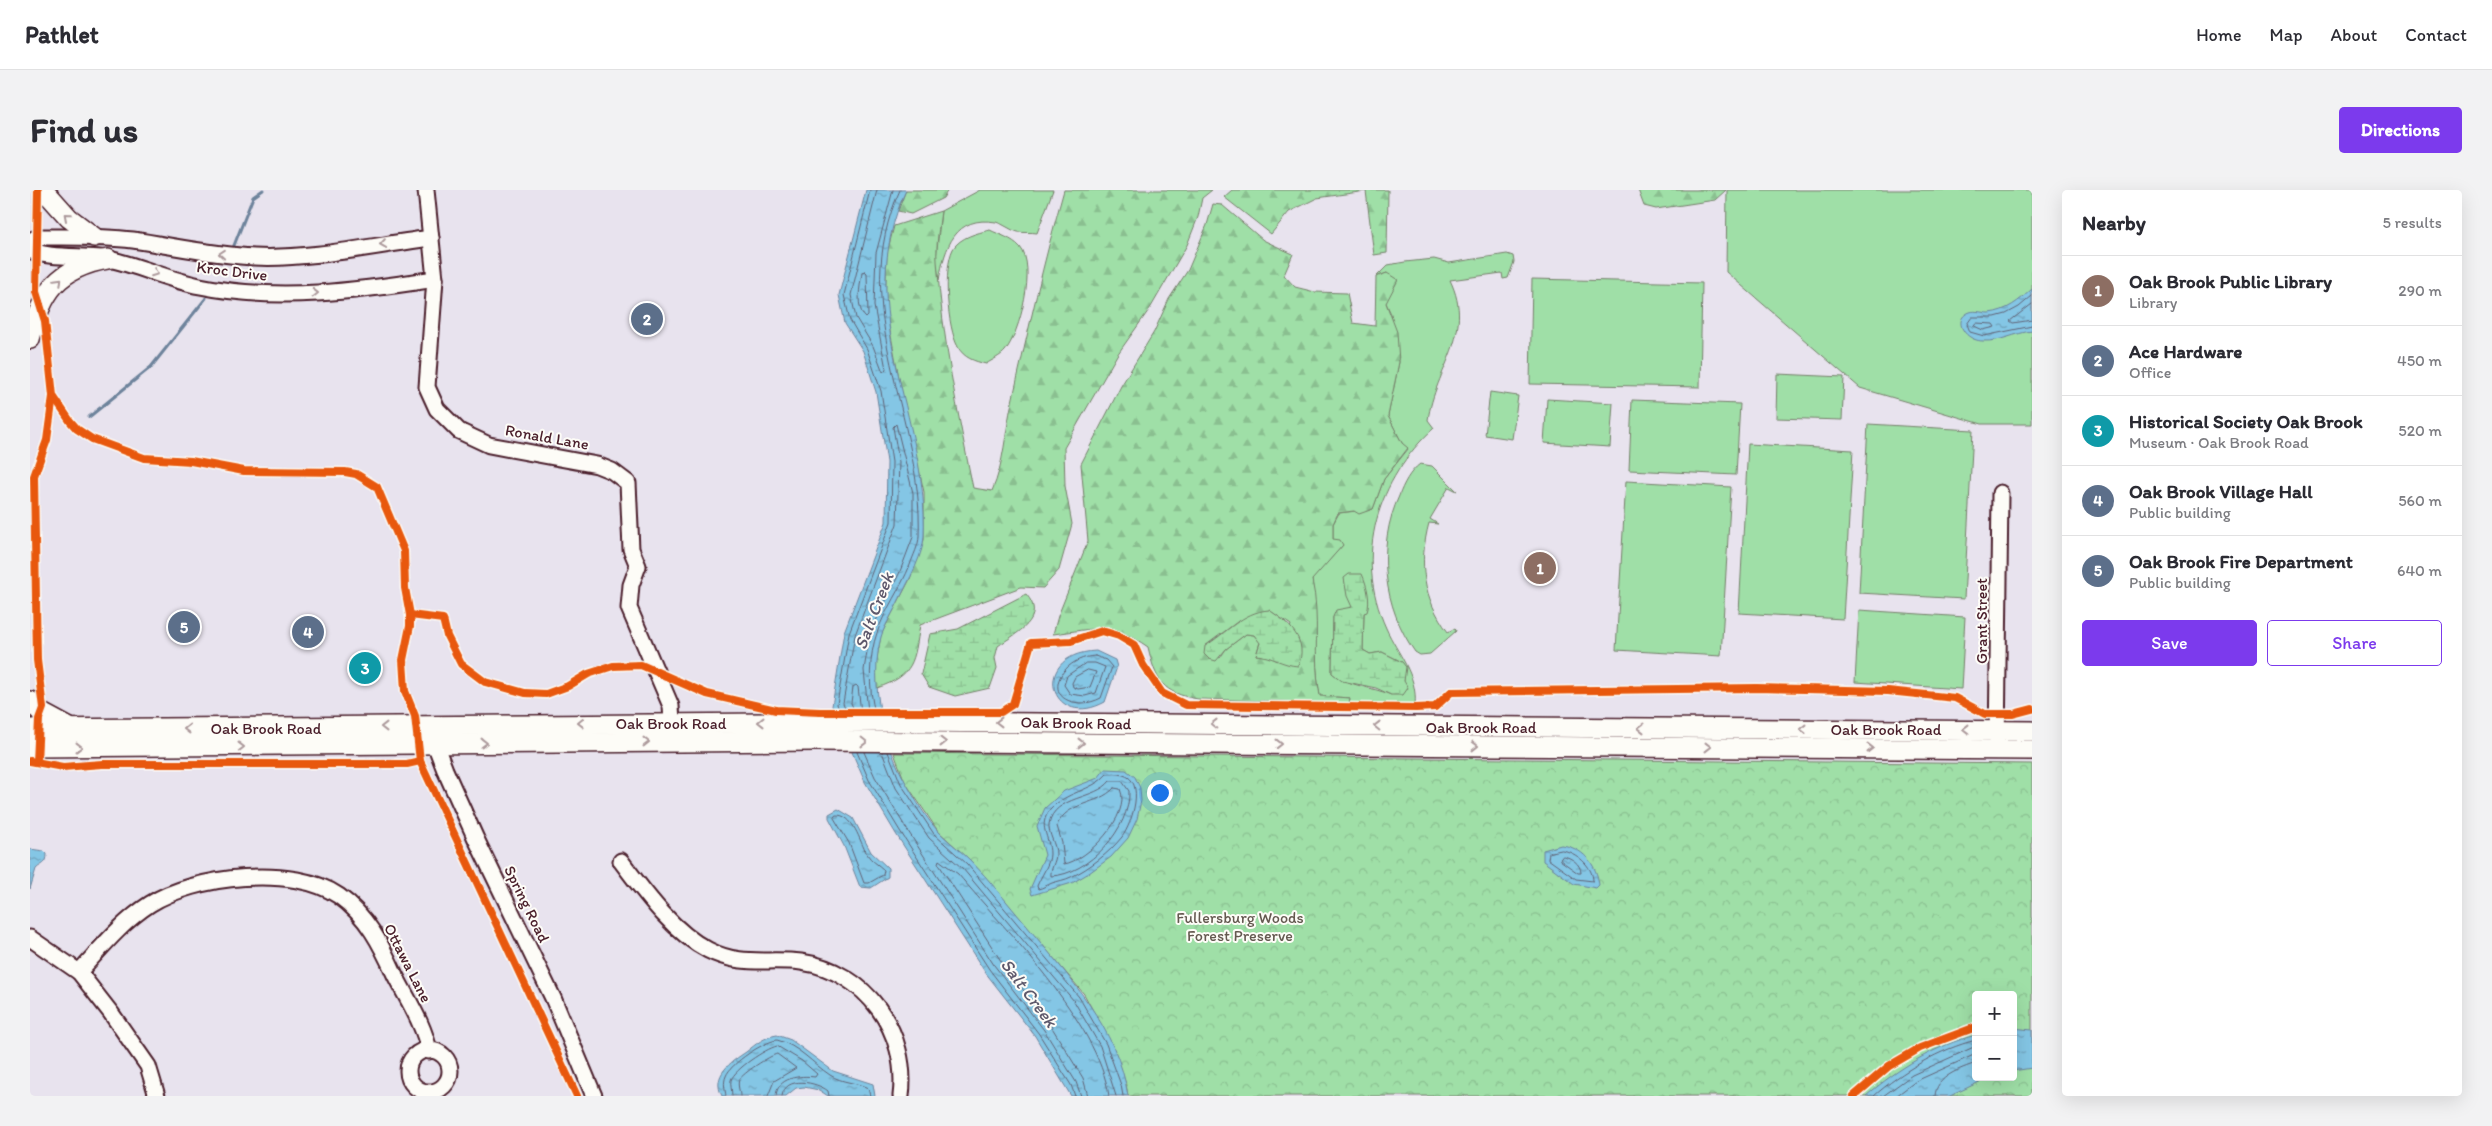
<!DOCTYPE html>
<html lang="en">
<head>
<meta charset="utf-8">
<style>
  body { margin:0; font-family:Itim,sans-serif; background:#f2f2f3; color:#2b2b33 }
  .controls { position:absolute; right:15px; bottom:15px; display:grid; overflow:hidden; border-radius:5px; box-shadow:0 5px 20px #0002 }
  .controls button { width:45px; height:45px; display:grid; place-items:center; padding:0; border:0; border-bottom:1px solid #e1e1e2; background:#fff; color:#2b2b33; font:25px sans-serif }
  .you { position:absolute; left:1129px; top:602px; width:18px; height:18px; margin:-12px; border:4px solid #fff; border-radius:50%; background:#1a73e8; box-shadow:0 0 0 8px #1a73e833 }
  .badge { display:grid; place-items:center; width:32px; height:32px; border-radius:50%; background:#7c3aed; color:#fff; font-size:16px; font-weight:700 }
  .pin { position:absolute; translate:-50% -50%; border:2px solid #fff; box-shadow:0 1px 5px #0006 }
  .list { margin:0; padding:0; list-style:none }
  h2 { display:flex; justify-content:space-between; align-items:center; height:65px; margin:0; padding:0 20px; font-size:21px }
  h2 small { font-size:16px; font-weight:400; color:#7c7c81 }
  .list li { display:grid; grid-template-columns:32px 1fr auto; gap:15px; align-items:center; box-sizing:border-box; height:70px; padding:0 20px; border-top:1px solid #e1e1e2 }
  .list b { display:block; font-size:19px; white-space:nowrap }
  .list p { margin:0; font-size:16px; white-space:nowrap; color:#7c7c81 }
  .list em { font-size:16px; font-style:normal; color:#7c7c81 }
  .actions { display:flex; gap:10px; padding:15px 20px }
  .actions a { flex:1; padding:11px 0; border:1px solid #7c3aed; border-radius:5px; text-align:center; font-size:18px; color:#7c3aed }
  .actions .main { background:#7c3aed; color:#fff }
  .map { position:relative; flex:none; width:2002px; height:906px; overflow:hidden; border-radius:5px }
  header { display:flex; align-items:center; gap:30px; box-sizing:border-box; height:70px; padding:0 25px; background:#fff; border-bottom:1px solid #e1e1e2 }
  header strong { font-size:24px }
  nav { display:flex; gap:28px; margin-inline-start:auto; font-size:18px }
  .intro { display:flex; align-items:center; justify-content:space-between; box-sizing:border-box; height:120px; padding:0 30px }
  h1 { margin:0; font-size:35px }
  .button { padding:12px 22px; border-radius:5px; background:#7c3aed; color:#fff; font-size:18px; font-weight:700 }
  main { display:flex; gap:30px; padding:0 30px }
  aside { flex:1; background:#fff; border-radius:5px; box-shadow:0 5px 20px #0002 }
  .map>svg:first-child { display:block }
</style>
</head>
<body>
<header>
<strong>Pathlet</strong>
<nav><a>Home</a><a>Map</a><a>About</a><a>Contact</a></nav>
</header>
<div class="intro"><h1>Find us</h1><a class="button">Directions</a></div>
<main>
<div class="map">
<svg width="2002" height="906" viewBox="0 0 2002 906">
  <defs>
    <pattern id="forest-firs" width="22" height="20" patternUnits="userSpaceOnUse" patternTransform="scale(1.25)"><rect width="22" height="20" fill="#9fdfa7"/><path d="M5 1l3.5 6h-7zM16 11l3.5 6h-7z" fill="#8abf90"/></pattern>
    <pattern id="wetland-marsh" width="20" height="14" patternUnits="userSpaceOnUse" patternTransform="scale(1.25)"><rect width="20" height="14" fill="#9fdfa7"/><path d="M1 5h8M5 5V1M11 12h8M15 12V8" fill="none" stroke="#8abf90"/></pattern>
    <pattern id="park-crowns" width="20" height="18" patternUnits="userSpaceOnUse" patternTransform="scale(1.25)"><rect width="20" height="18" fill="#9fdfa7"/><path d="M2 6a3 3 0 1 1 6 0M12 15a3 3 0 1 1 6 0" fill="none" stroke="#8abf90"/></pattern>
    <pattern id="water-ripples" width="26" height="14" patternUnits="userSpaceOnUse" patternTransform="scale(1.25)"><rect width="26" height="14" fill="#84c6e5"/><path d="M2 4q2-2 4 0t4 0M15 11q2-2 4 0t4 0" fill="none" stroke="#6ea0ba"/></pattern>
  </defs>
  <rect width="100%" height="100%" fill="#e8e3ee"/>
  <filter id="ink" filterUnits="userSpaceOnUse"><feTurbulence type="fractalNoise" baseFrequency=".02" numOctaves="2"/><feDisplacementMap in="SourceGraphic" scale="10" xChannelSelector="R" yChannelSelector="G"/><feConvolveMatrix kernelMatrix="1 2 1 2 8 2 1 2 1" color-interpolation-filters="sRGB"/></filter>
  <g filter="url(#ink)">
    <g fill="#9fdfa7" stroke="#747f69" fill-rule="evenodd">
      <path d="M950,0h73l-16,43c-6,-1 -13,0 -19,-1 -8,-2 -14,-8 -22,-10 -41,-7 -51,25 -57,58l-3,-21 5,-48z"/>
      <polygon points="1697,0 2002,0 2002,234 1952,234 1830,198 1696,82"/>
      <path d="M960,40c10,5 22,8 30,17 17,19 0,86 -15,104 -4,5 -13,9 -19,13 -12,-3 -22,-6 -28,-17 -11,-20 -15,-78 -5,-98 7,-12 24,-16 37,-19z"/>
      <path d="M1477,64l6,2 1,6 -6,16 -5,1 -1,-6 -52,7c26,54 -15,88 -22,140l6,8c-56,51 -81,127 -48,200 11,25 32,47 29,77l-66,-2 1,-5 -30,-2c-7,-39 -3,-77 -8,-117l31,-34 -10,-5v-16l6,-11 34,-4 11,-30 24,-30 -6,-6 -14,-27 11,-54 -8,-48 -5,-11 1,-30 -11,4 12,-12 17,-3 29,-3 15,4zM1322,417l12,5 -1,38 7,4 12,-2 20,10 2,19 -13,14c-20,-9 -42,-8 -59,-22l1,-56z"/>
      <polygon points="1502,89 1672,93 1670,197 1500,194"/>
      <polygon points="1747,184 1814,187 1812,230 1746,228"/>
      <polygon points="1460,202 1488,206 1482,249 1455,245"/>
      <polygon points="1517,209 1583,213 1580,257 1514,253"/>
      <polygon points="1602,210 1710,214 1706,285 1599,280"/>
      <polygon points="1838,234 1943,240 1934,409 1829,403"/>
      <polygon points="1718,254 1823,260 1813,429 1709,423"/>
      <path d="M1390,274l12,2 25,25 -8,-4 -19,32 8,5 -9,-1c-11,41 -6,75 19,109l7,-4 1,3 -26,23 -10,1 -5,-3c-32,-45 -39,-106 -16,-156 4,-11 11,-25 21,-32z"/>
      <polygon points="1596,291 1701,297 1691,466 1586,460"/>
      <polygon points="1829,420 1935,427 1931,499 1825,492"/>
    </g>
    <g fill="url(#forest-firs)" stroke="#747f69" fill-rule="evenodd">
      <polygon points="876,0 918,0 913,8 881,24 868,21"/>
      <path d="M1034,0h148l-10,8 -4,19 -11,28 -36,62 -34,48 -53,93 1,38 7,38 -13,46 -16,18 -22,-1 -101,38c-6,36 -5,50 -43,63l-2,-18 6,-35 29,-56 14,-39v-48l-21,-93 -18,-95 2,-51 7,-27 47,-15c-2,16 -5,34 -4,50 5,76 21,153 36,227l19,3c12,-27 13,-59 20,-89 16,-71 32,-142 52,-212z"/>
      <polygon points="1202,0 1358,0 1357,63 1344,65 1336,1 1287,8 1259,22 1241,44 1194,7"/>
      <polygon points="1608,0 1696,0 1685,10 1626,19 1614,16"/>
      <path d="M1183,14l9,1 41,35 30,14 -9,21 11,12 20,5 32,1 6,30 22,3 1,-49 11,-4 11,7 -12,23 11,29 2,30 -11,54 14,27 6,5 -24,31 -11,30 -14,5 -5,-3 -16,2 -5,11v15l7,1 3,5 -31,35c9,38 0,76 8,116l30,2 -1,5 -151,-4c-36,-6 -42,-18 -50,-52 -37,-26 -53,-18 -95,-13l5,-18 30,-75 -7,-77 40,-78 33,-54 15,-33 19,-29 19,-45zM1239,420l22,15 -14,36 -5,-4 -16,-2 4,-13 -6,-7 -8,-1 -20,15 -6,9 -15,-12 32,-24z"/>
    </g>
    <g fill="url(#wetland-marsh)" stroke="#747f69">
      <path d="M1319,384h13c5,11 9,27 5,38l-3,1 -1,37 7,4 12,-2 20,10 4,5 -2,14 4,7 -5,7h-12l-15,-7 -34,-7 -10,-8 1,-56 3,-7 16,-3 -5,-11 -3,-18z"/>
      <path d="M996,404c22,25 -10,39 -28,52l-3,12 2,10 -7,20 -35,8 -26,-9 -8,-13 9,-40 28,-5z"/>
      <path d="M1239,420c20,13 40,30 29,56 -16,-1 -26,-10 -42,-11l4,-12 -6,-8 -8,-1 -20,15 -10,12 -7,-2 -5,-5 1,-8c22,-13 37,-34 64,-36z"/>
    </g>
    <path fill="url(#park-crowns)" stroke="#747f69" fill-rule="evenodd" d="M864,563l1138,11v332h-904l-2,-12 -16,-42 -26,-48 -113,-133 -33,-30 -33,-49zM1946,805h37v82h-37z"/>
    <g fill="url(#water-ripples)" stroke="#6d839b">
      <path d="M836,0h40c-56,121 23,226 18,346 -1,21 -19,51 -28,70 -5,10 -12,21 -15,31 -12,46 2,105 25,146 9,16 21,37 34,50 10,10 21,18 30,27 20,20 38,44 56,65 42,51 92,103 102,171h-57l-36,-60 -50,-64 -89,-138 -31,-52 -33,-76 12,-74 42,-110 1,-60 -11,-70 -13,-41 -18,-28 -6,-28z"/>
      <path d="M2002,99v42c-17,2 -32,11 -49,10 -18,0 -32,-22 -13,-29 6,-2 13,1 19,1 18,-2 30,-12 43,-24z"/>
      <path d="M1066,461l19,9 2,7 -12,35c-55,30 -77,-48 -9,-51z"/>
      <polygon points="1075,579 1096,580 1105,587 1110,598 1111,611 1107,629 1098,648 1081,667 1059,683 1042,693 1002,705 1000,699 1015,665 1007,636 1015,618 1034,601 1068,588"/>
      <polygon points="808,619 823,628 841,662 858,678 858,687 841,698 830,697 814,656 799,628 799,624"/>
      <path d="M1531,655c21,2 36,19 38,40l-3,3 -22,-4 -31,-23v-11z"/>
      <path d="M0,659l14,2 3,3c0,11 -5,9 -11,15l-6,20z"/>
      <polygon points="1983,838 2002,840 2002,878 1983,881"/>
      <path d="M747,845l14,5 42,31 40,13 2,12h-47l-9,-6 -15,-3 -8,1 -10,8h-64c-11,-21 9,-34 24,-44 10,-8 18,-15 31,-17z"/>
      <path d="M1946,845v42h14l-40,19h-84c31,-27 70,-51 110,-61z"/>
    </g>
    <g fill="none" stroke-linecap="round" stroke-linejoin="round">
      <g stroke="#616275" stroke-width="1">
        <polyline points="847,0 821,105 826,128 843,156 853,182 856,179 844,116 846,63 863,0"/>
        <path d="M835,81l2,2 1,43 -2,2c-11,-10 -6,-32 -4,-45z"/>
        <polyline points="2002,106 1989,117 1976,124 1965,127 1942,127 1937,134 1940,142 1954,146 2002,136"/>
        <polyline points="2002,114 1980,131 1983,133 2002,130"/>
        <polygon points="1946,133 1963,134 1965,137 1953,140 1944,136"/>
        <path d="M1065,466l11,4 6,7 -11,31c-6,3 -12,5 -19,5 -42,-1 -24,-45 13,-47z"/>
        <polygon points="1056,473 1065,473 1075,477 1066,503 1055,506 1040,504 1034,495 1037,486"/>
        <polygon points="1058,480 1066,482 1060,497 1048,499 1043,497 1042,493 1045,487"/>
        <polyline points="810,522 807,514 819,443 861,332 862,272 851,201 837,159 820,130 814,105 840,0"/>
        <polyline points="817,522 813,513 825,445 867,334 869,272 863,237 866,234 883,303 883,347 869,384 840,443 834,480 838,522"/>
        <polyline points="825,522 821,513 823,497 826,495 828,497 831,522"/>
        <path d="M845,522c-7,-23 -6,-57 2,-79 8,-24 24,-45 33,-68 3,-9 9,-20 9,-29 5,-118 -74,-227 -19,-346"/>
        <polyline points="827,562 839,590 870,641 959,779 1009,844 1041,895 1045,906"/>
        <polyline points="834,562 845,587 876,638 964,775 1014,840 1046,892 1051,906"/>
        <polyline points="852,562 866,598 899,648 933,679 1044,811 1070,856 1086,906"/>
        <polyline points="858,562 871,594 904,644 937,674 1049,807 1076,854 1091,895 1093,906"/>
        <path d="M1077,584c5,0 11,-1 16,1 23,5 9,49 -1,62 -13,16 -32,31 -51,40 -6,3 -13,4 -19,6 -5,2 -9,5 -14,6l-1,-3c4,-10 13,-22 13,-32 0,-18 -13,-28 0,-44 15,-19 42,-18 57,-36z"/>
        <path d="M1080,591h12l7,10c2,37 -41,84 -78,85 -1,-7 5,-14 5,-22 0,-10 -8,-20 -7,-30 5,-29 47,-24 61,-43z"/>
        <path d="M1084,598l6,1c12,26 -33,72 -56,75l-2,-21 -5,-17c9,-25 41,-20 57,-38z"/>
        <path d="M806,625c18,-1 23,26 31,39 4,7 11,10 17,16l-1,5 -14,8h-5l-15,-40 -15,-25z"/>
        <path d="M1532,660c14,2 31,16 31,31l-17,-2 -28,-20 1,-6z"/>
        <path d="M1533,666c8,1 18,8 18,17h-3l-18,-13z"/>
        <path d="M696,906c-1,-7 -3,-13 0,-20 5,-13 37,-34 51,-36 21,5 36,24 53,35 12,8 26,7 38,13l2,8"/>
        <path d="M702,906c0,-6 -2,-11 -1,-16 4,-11 34,-31 46,-34l25,15 15,13 -2,3c-15,-2 -38,0 -39,19"/>
        <path d="M710,906c0,-5 -3,-11 -1,-16 4,-7 30,-24 38,-26l19,14 -22,13 -6,15"/>
        <path d="M752,906c3,-21 35,-14 46,-5l1,5"/>
        <path d="M1058,906l-5,-18 -32,-52 -50,-65 -63,-98 1,-3 19,14c48,57 140,147 151,222"/>
        <path d="M1844,906c28,-25 66,-47 102,-56"/>
        <polyline points="1853,906 1882,885 1946,856"/>
        <polyline points="1866,906 1886,891 1946,864"/>
        <path d="M1905,906c1,-20 25,-27 41,-33"/>
      </g>
      <g stroke="#6d839b" stroke-width="3">
        <polyline points="203,58 223,7 233,0"/>
        <polyline points="59,227 121,177 176,108"/>
      </g>
      <defs>
        <g id="minor">
          <polyline points="396,0 405,89 397,197 407,219 429,241 459,255 567,275 582,281 598,293 601,359 608,376 601,395 599,418 641,516 642,532"/>
          <path d="M0,51l8,-4c31,0 64,-1 95,3 40,6 80,15 121,17 54,3 123,-12 177,-19"/>
          <path d="M0,60c17,9 57,5 79,9 31,7 60,21 91,27 77,16 158,5 235,-7"/>
          <polyline points="404,543 405,554 415,580 446,649 523,808 564,906"/>
          <polyline points="1967,559 1970,303"/>
          <path d="M591,671c24,32 52,71 87,89 33,17 59,8 93,12 65,9 108,70 100,134"/>
          <polyline points="0,748 49,782 81,823 118,876 127,906"/>
          <path d="M49,782c22,-24 43,-50 71,-68 44,-28 144,-40 189,-8 28,20 42,48 56,79 12,24 29,49 34,76"/>
          <circle cx="399" cy="881" r="21"/>
        </g>
        <g id="major">
          <polyline points="14,0 39,28 64,47"/>
          <path d="M0,149c12,-48 28,-71 78,-80"/>
          <polyline points="0,511 12,523 38,537"/>
          <polyline points="0,539 873,532 2002,541"/>
          <polyline points="0,557 786,551 2002,560"/>
        </g>
      </defs>
      <use href="#minor" stroke="#4a1f2b" stroke-width="19"/>
      <use href="#major" stroke="#4a1f2b" stroke-width="22"/>
      <use href="#minor" stroke="#fdfcf7" stroke-width="15"/>
      <use href="#major" stroke="#fdfcf7" stroke-width="19"/>
      <defs>
        <g id="cycleway">
          <polyline points="8,0 6,102 15,131 23,206 40,231 47,239 62,249 114,268 161,271 214,281 315,282 326,284 347,297 374,361 375,398 380,425 380,436 373,470 375,501 385,526 390,571 547,906"/>
          <polyline points="380,425 413,429 417,446 431,474 455,492 495,503 516,504 538,496 558,484 583,476 611,475 677,504 746,520 790,522 971,522 983,514 1001,453 1041,451 1072,441 1089,446 1104,455 1113,475 1132,503 1156,515 1386,518 1405,517 1421,502 1727,498 1858,501 1925,508 1955,524 1983,524 2002,519"/>
          <polyline points="0,571 33,577 72,574 377,574 390,571"/>
          <polyline points="7,572 9,529 13,518 7,470 4,286 17,250 23,206"/>
          <polyline points="1824,906 1859,876 1890,858 1946,837"/>
        </g>
      </defs>
      <use href="#cycleway" stroke="#fdfcf7" stroke-width="11"/>
      <use href="#cycleway" stroke="#e8590c" stroke-width="8"/>
    </g>
    <defs><path id="oneway-chevron" d="M-2-3.5L2.5 0L-2 3.5" fill="none" stroke-width="1.6" stroke-linecap="round" stroke-linejoin="round" transform="scale(1.25)"/></defs>
    <g stroke="#ac999b">
      <use href="#oneway-chevron" transform="translate(37 26) rotate(-139)"/>
      <use href="#oneway-chevron" transform="translate(353 54) rotate(172)"/>
      <use href="#oneway-chevron" transform="translate(192 64) rotate(-175)"/>
      <use href="#oneway-chevron" transform="translate(125 83) rotate(21)"/>
      <use href="#oneway-chevron" transform="translate(29 91) rotate(-45)"/>
      <use href="#oneway-chevron" transform="translate(285 103) rotate(-1)"/>
      <use href="#oneway-chevron" transform="translate(731 532) rotate(180)"/>
      <use href="#oneway-chevron" transform="translate(969 532) rotate(-180)"/>
      <use href="#oneway-chevron" transform="translate(551 533) rotate(179)"/>
      <use href="#oneway-chevron" transform="translate(1184 534) rotate(-179)"/>
      <use href="#oneway-chevron" transform="translate(1347 536) rotate(-179)"/>
      <use href="#oneway-chevron" transform="translate(354 537) rotate(180)"/>
      <use href="#oneway-chevron" transform="translate(1611 538) rotate(-180)"/>
      <use href="#oneway-chevron" transform="translate(157 539) rotate(180)"/>
      <use href="#oneway-chevron" transform="translate(1773 539) rotate(-180)"/>
      <use href="#oneway-chevron" transform="translate(1936 539) rotate(-180)"/>
      <use href="#oneway-chevron" transform="translate(616 552)"/>
      <use href="#oneway-chevron" transform="translate(834 552) rotate(1)"/>
      <use href="#oneway-chevron" transform="translate(913 552)"/>
      <use href="#oneway-chevron" transform="translate(454 553)"/>
      <use href="#oneway-chevron" transform="translate(1051 553)"/>
      <use href="#oneway-chevron" transform="translate(1249 554)"/>
      <use href="#oneway-chevron" transform="translate(1445 556)"/>
      <use href="#oneway-chevron" transform="translate(49 557)"/>
      <use href="#oneway-chevron" transform="translate(211 557)"/>
      <use href="#oneway-chevron" transform="translate(1678 557)"/>
      <use href="#oneway-chevron" transform="translate(1840 558)"/>
    </g>
  </g>
  <g text-anchor="middle" dominant-baseline="central" stroke-width="4" stroke-linejoin="round" paint-order="stroke">
    <g font-size="16" fill="#4a1f2b" stroke="#fdfcf7">
      <text transform="translate(202 81) rotate(7)">Kroc Drive</text>
      <text transform="translate(517 247) rotate(10)">Ronald Lane</text>
      <text transform="translate(1951 431) rotate(-90)">Grant Street</text>
      <text x="641" y="533">Oak Brook Road</text>
      <text transform="translate(1046 533) rotate(1)">Oak Brook Road</text>
      <text x="1451" y="537">Oak Brook Road</text>
      <text x="236" y="538">Oak Brook Road</text>
      <text x="1856" y="539">Oak Brook Road</text>
      <text transform="translate(497 714) rotate(64)">Spring Road</text>
      <text transform="translate(378 773) rotate(63)">Ottawa Lane</text>
    </g>
    <g font-size="16" fill="#645950" stroke="#fdfcf7">
      <text x="1210" y="727">Fullersburg Woods<tspan x="1210" dy="18">Forest Preserve</tspan></text>
    </g>
    <g font-size="18" font-style="italic" fill="#5e596c" stroke="#fdfcf7">
      <text transform="translate(844 421) rotate(-69)">Salt Creek</text>
      <text transform="translate(999 803) rotate(53)">Salt Creek</text>
    </g>
  </g>
</svg>
<div class="controls">
<button>+</button>
<button>−</button>
</div>
<div class="you"></div>
<div class="pin badge" style="left:1510px;top:378px;background:#8d6e63">1</div>
<div class="pin badge" style="left:617px;top:129px;background:#5c6f8a">2</div>
<div class="pin badge" style="left:335px;top:478px;background:#0f9aa8">3</div>
<div class="pin badge" style="left:278px;top:442px;background:#5c6f8a">4</div>
<div class="pin badge" style="left:154px;top:437px;background:#5c6f8a">5</div>
</div>
<aside>
<h2>Nearby<small>5 results</small></h2>
<ul class="list">
<li><span class="badge" style="background:#8d6e63">1</span><div><b>Oak Brook Public Library</b><p>Library</p></div><em>290 m</em></li>
<li><span class="badge" style="background:#5c6f8a">2</span><div><b>Ace Hardware</b><p>Office</p></div><em>450 m</em></li>
<li><span class="badge" style="background:#0f9aa8">3</span><div><b>Historical Society Oak Brook</b><p>Museum · Oak Brook Road</p></div><em>520 m</em></li>
<li><span class="badge" style="background:#5c6f8a">4</span><div><b>Oak Brook Village Hall</b><p>Public building</p></div><em>560 m</em></li>
<li><span class="badge" style="background:#5c6f8a">5</span><div><b>Oak Brook Fire Department</b><p>Public building</p></div><em>640 m</em></li>
</ul>
<div class="actions"><a class="main">Save</a><a>Share</a></div>
</aside>
</main>
</body>
</html>
